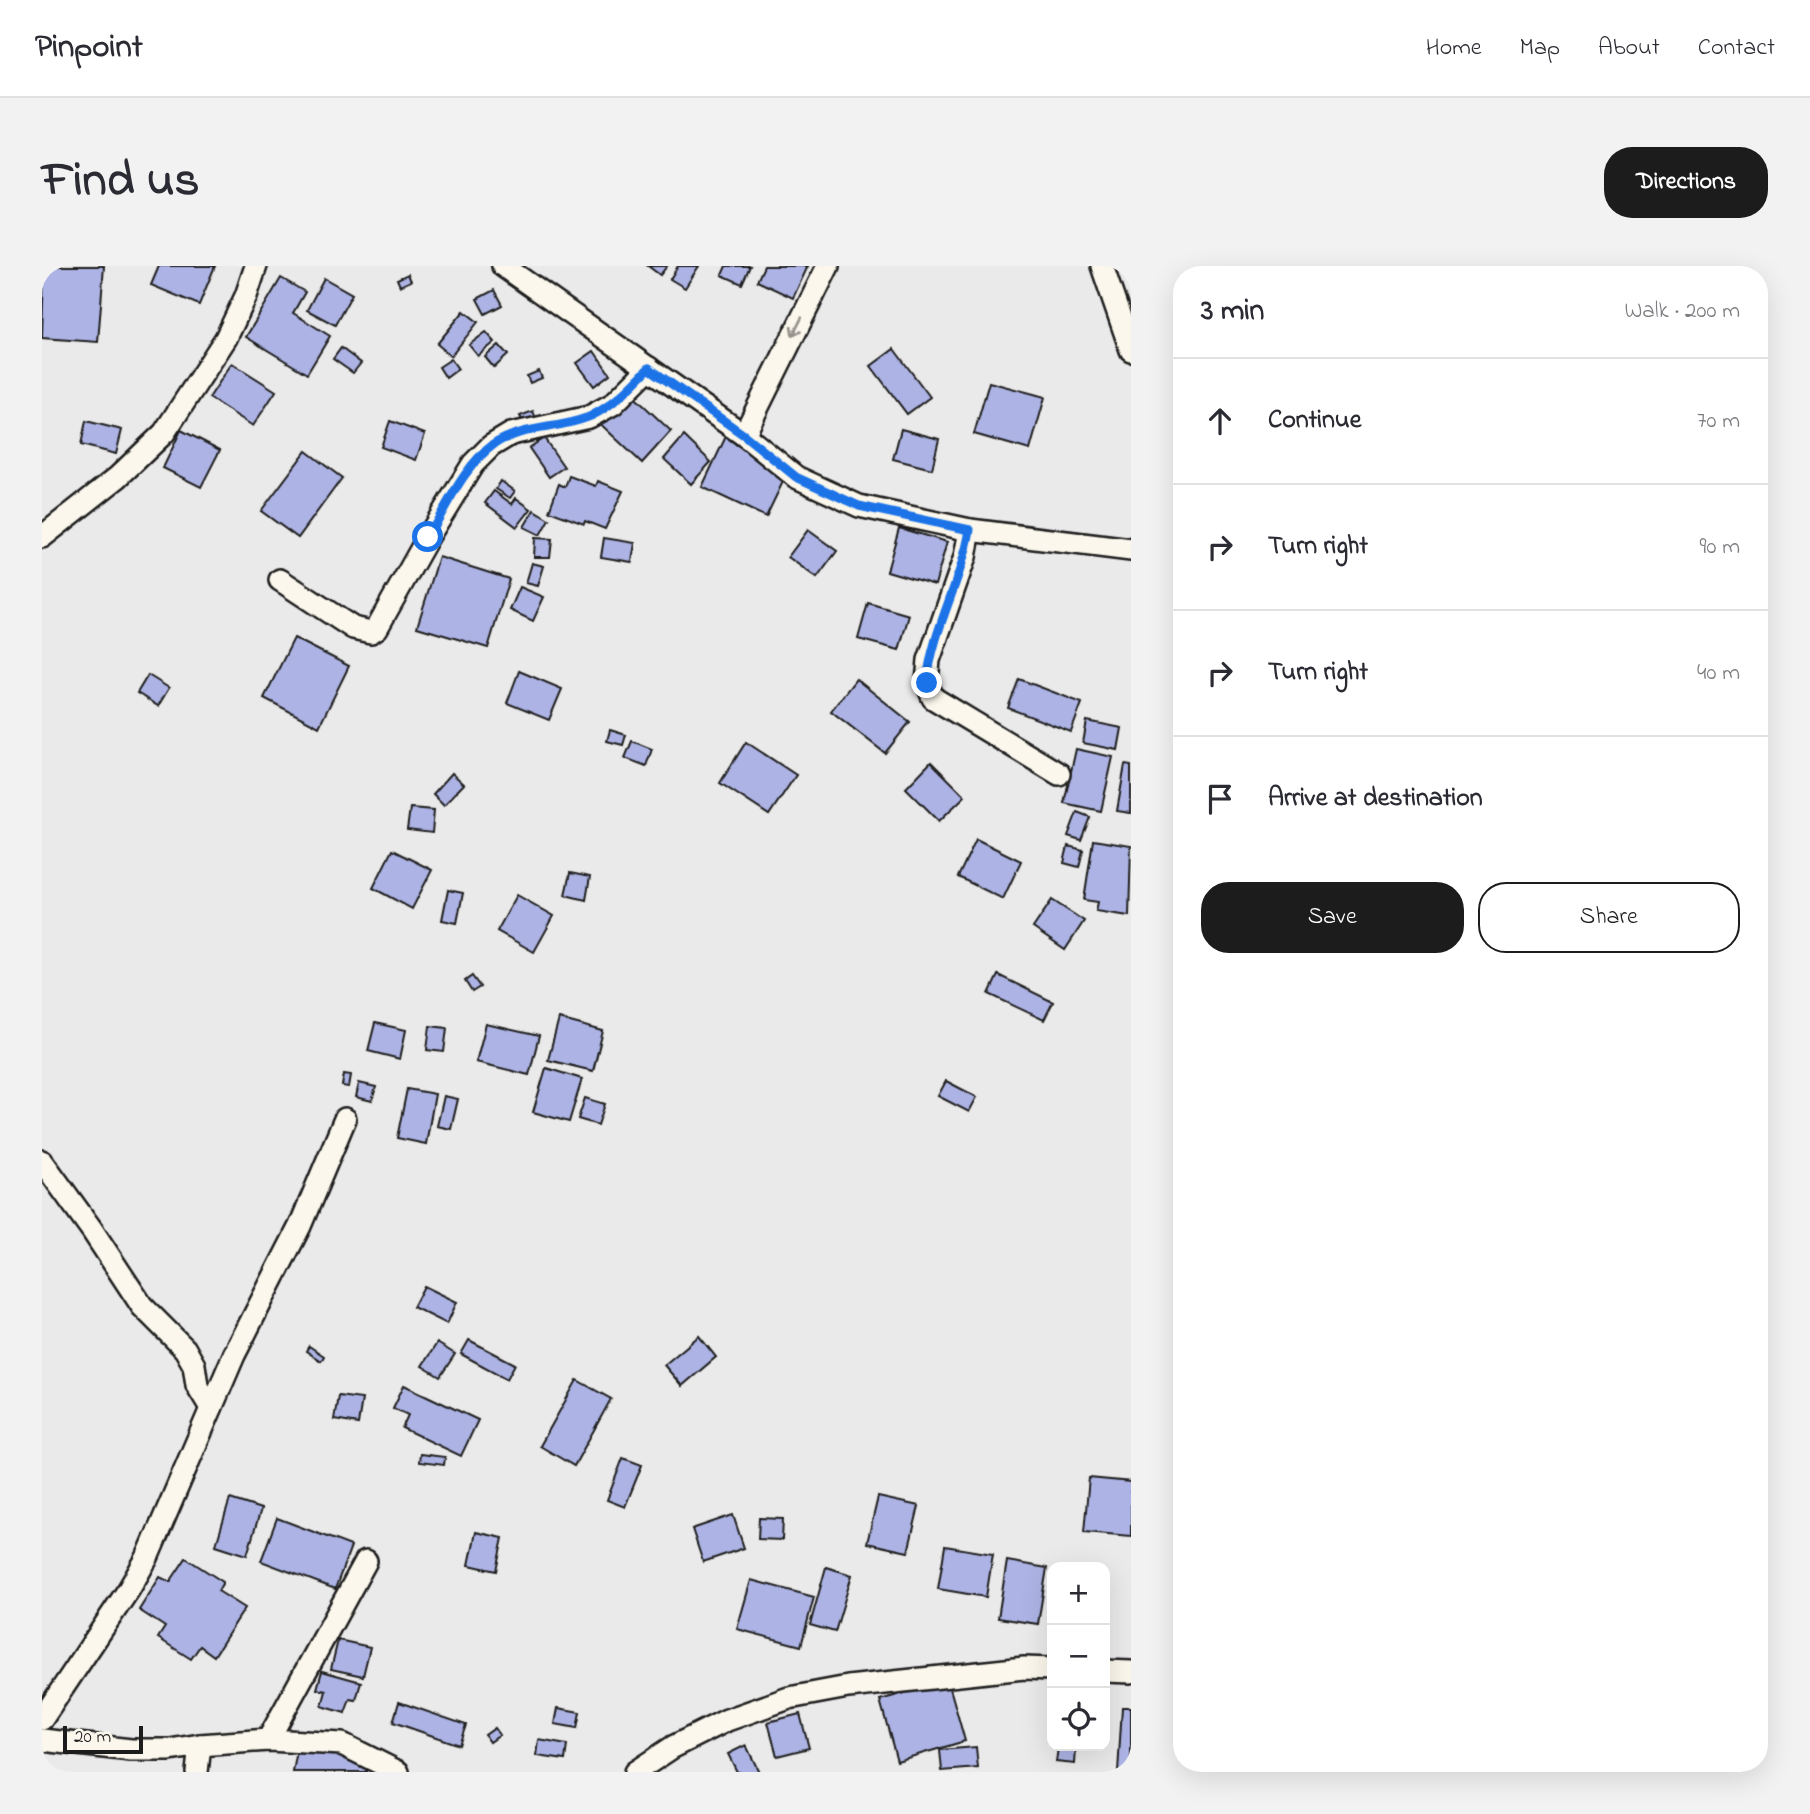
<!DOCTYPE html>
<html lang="en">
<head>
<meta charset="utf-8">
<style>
  body { margin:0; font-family:"Indie Flower",sans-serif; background:#f2f2f3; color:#2b2b33 }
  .controls { position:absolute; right:21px; bottom:21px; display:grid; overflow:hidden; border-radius:14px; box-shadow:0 7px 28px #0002 }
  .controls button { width:63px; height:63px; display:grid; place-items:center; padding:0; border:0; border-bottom:2px solid #e1e1e2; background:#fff; color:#2b2b33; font:35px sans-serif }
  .scale { position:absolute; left:21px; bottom:18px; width:80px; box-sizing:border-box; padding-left:7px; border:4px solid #1c1c1c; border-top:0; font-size:19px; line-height:24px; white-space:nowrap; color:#1c1c1c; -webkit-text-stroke:5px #fbf7ec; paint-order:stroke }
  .stop { position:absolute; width:21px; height:21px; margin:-16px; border:5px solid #1a73e8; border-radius:50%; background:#fff }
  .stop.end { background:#1a73e8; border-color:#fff; box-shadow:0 2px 7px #0008 }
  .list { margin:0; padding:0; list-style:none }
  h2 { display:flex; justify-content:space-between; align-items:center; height:91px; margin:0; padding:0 28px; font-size:30px }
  h2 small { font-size:23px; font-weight:400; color:#7c7c81 }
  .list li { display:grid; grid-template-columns:46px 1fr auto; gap:21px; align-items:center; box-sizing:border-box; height:126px; padding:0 28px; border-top:2px solid #e1e1e2 }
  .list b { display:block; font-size:26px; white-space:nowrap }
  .list em { font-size:23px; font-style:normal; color:#7c7c81 }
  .actions { display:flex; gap:14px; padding:21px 28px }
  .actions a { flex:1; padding:16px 0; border:2px solid #1c1c1c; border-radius:28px; text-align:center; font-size:24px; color:#1c1c1c }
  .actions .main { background:#1c1c1c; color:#fff }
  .icon { flex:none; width:38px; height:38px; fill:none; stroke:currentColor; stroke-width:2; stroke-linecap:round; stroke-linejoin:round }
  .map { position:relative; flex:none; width:1089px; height:1506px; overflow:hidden; border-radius:28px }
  header { display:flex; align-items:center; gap:42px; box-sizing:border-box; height:98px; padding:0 35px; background:#fff; border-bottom:2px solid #e1e1e2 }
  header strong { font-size:33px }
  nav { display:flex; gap:38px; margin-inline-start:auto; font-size:24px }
  .intro { display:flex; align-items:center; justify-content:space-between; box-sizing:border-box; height:168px; padding:0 42px }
  h1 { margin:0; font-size:49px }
  .button { padding:18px 32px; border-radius:28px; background:#1c1c1c; color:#fff; font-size:24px; font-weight:700 }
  main { display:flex; gap:42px; padding:0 42px }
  aside { flex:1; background:#fff; border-radius:28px; box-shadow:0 7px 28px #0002 }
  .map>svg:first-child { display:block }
</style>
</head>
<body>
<header>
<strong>Pinpoint</strong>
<nav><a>Home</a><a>Map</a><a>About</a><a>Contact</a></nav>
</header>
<div class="intro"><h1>Find us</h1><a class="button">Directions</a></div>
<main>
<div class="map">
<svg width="1089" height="1506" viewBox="0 0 1089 1506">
  <rect width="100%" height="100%" fill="#ebeaeb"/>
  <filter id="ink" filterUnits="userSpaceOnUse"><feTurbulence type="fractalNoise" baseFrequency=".0143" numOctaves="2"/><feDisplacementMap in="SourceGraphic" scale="14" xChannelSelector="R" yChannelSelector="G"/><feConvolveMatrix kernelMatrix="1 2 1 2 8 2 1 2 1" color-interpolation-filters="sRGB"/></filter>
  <g filter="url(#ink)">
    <g fill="#adb4e5" stroke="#1c1c1c" stroke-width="2">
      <polygon points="2,0 62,0 56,76 0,72"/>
      <polygon points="117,0 173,0 157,39 109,19"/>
      <polygon points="606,0 625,0 618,9"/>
      <polygon points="636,0 657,0 643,22 628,13"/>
      <polygon points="684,0 708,0 700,18 680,9"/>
      <polygon points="722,0 766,0 751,32 715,15"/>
      <polygon points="366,8 369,15 358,20 355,13"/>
      <polygon points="239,12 263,26 251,47 288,70 265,108 204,71"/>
      <polygon points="282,12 310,28 293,59 265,44"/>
      <polygon points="452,24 460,39 443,48 435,33"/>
      <polygon points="422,45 436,56 409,90 395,78"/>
      <polygon points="444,66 453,76 436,90 427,79"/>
      <polygon points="457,79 466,89 452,102 443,91"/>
      <polygon points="299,82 319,97 311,107 291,93"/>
      <polygon points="852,83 888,131 865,148 829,100"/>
      <polygon points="552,85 568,108 552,120 535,97"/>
      <polygon points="409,93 416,103 404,112 397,101"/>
      <polygon points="190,97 234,125 211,160 167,132"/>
      <polygon points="497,105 500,112 488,117 485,110"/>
      <polygon points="947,116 1003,131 988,184 932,168"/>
      <polygon points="581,120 629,165 600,197 552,152"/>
      <polygon points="491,145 495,155 483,160 478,150"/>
      <polygon points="44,155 80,164 74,188 39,179"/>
      <polygon points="348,155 383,168 374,194 339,181"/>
      <polygon points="859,163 897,173 890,203 851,193"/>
      <polygon points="139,164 178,184 159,221 121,202"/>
      <polygon points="686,166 750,197 724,251 660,221"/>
      <polygon points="642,170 669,196 649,218 622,193"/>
      <polygon points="502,172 522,201 507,211 487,182"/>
      <polygon points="264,185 300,212 256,272 219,245"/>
      <polygon points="527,210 554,220 556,215 581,225 563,263 543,255 542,258 507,245 517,218 523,221"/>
      <polygon points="459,215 473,225 468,232 454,223"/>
      <polygon points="452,225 470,238 474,232 489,243 475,261 443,237"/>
      <polygon points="492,244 507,253 498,269 482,261"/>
      <polygon points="857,262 905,276 893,319 845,305"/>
      <polygon points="766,264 795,285 775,312 746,291"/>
      <polygon points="493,272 510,273 508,291 492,291"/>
      <polygon points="562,272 593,277 590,296 559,291"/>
      <polygon points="397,291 467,313 446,382 375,361"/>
      <polygon points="490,297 502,300 496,320 484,317"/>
      <polygon points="478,321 502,331 491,355 468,344"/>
      <polygon points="826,337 867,349 857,384 816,373"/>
      <polygon points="252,372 307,400 277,461 222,432"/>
      <polygon points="477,405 520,423 507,454 465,437"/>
      <polygon points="106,409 127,422 116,440 95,427"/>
      <polygon points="814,413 868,456 843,487 789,445"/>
      <polygon points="977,413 1040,437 1029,466 966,442"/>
      <polygon points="1045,455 1080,462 1076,484 1041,477"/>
      <polygon points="568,464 584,469 581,479 565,475"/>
      <polygon points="590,475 610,483 604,500 583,492"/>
      <polygon points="704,476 754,509 727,549 678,517"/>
      <polygon points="1034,483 1071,491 1059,545 1022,537"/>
      <polygon points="889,496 923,530 897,555 864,522"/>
      <polygon points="1083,499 1089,500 1089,547 1075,545"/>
      <polygon points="410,507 422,518 402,539 391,528"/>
      <polygon points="368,542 392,544 390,567 365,564"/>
      <polygon points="1035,546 1048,551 1039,574 1026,570"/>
      <polygon points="934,573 979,595 961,633 916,611"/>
      <polygon points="1051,574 1089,580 1087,650 1054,645 1056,636 1042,634"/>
      <polygon points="1026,580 1041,584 1037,601 1022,597"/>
      <polygon points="350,584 390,604 370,643 331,622"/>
      <polygon points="528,607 548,611 544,634 523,629"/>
      <polygon points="406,624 421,627 415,657 400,654"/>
      <polygon points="475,629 512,650 492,686 455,665"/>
      <polygon points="1010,634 1042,655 1023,684 991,662"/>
      <polygon points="956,709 1011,736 1002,754 947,728"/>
      <polygon points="430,710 438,721 430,726 423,715"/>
      <polygon points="517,753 561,765 551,805 506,794"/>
      <polygon points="333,757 364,764 358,793 326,785"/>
      <polygon points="444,758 497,770 487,809 434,796"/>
      <polygon points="388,760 405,762 402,786 385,784"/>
      <polygon points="504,802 540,813 527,856 491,846"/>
      <polygon points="302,808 309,809 307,821 300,820"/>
      <polygon points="904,815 935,831 927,846 896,830"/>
      <polygon points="317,817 334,821 330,835 314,831"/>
      <polygon points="365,823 393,828 384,878 355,872"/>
      <polygon points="402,830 416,833 409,863 395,860"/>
      <polygon points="543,832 563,838 556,859 536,853"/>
      <polygon points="382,1020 415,1036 405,1058 371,1041"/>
      <polygon points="657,1070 674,1091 640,1120 622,1099"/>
      <polygon points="427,1074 473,1098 465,1113 419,1088"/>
      <polygon points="395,1077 413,1088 398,1111 380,1100"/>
      <polygon points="267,1080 282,1090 279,1095 264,1085"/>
      <polygon points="535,1114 569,1133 532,1200 498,1180"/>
      <polygon points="362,1119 436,1154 419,1190 360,1162 366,1149 351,1142"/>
      <polygon points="296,1130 320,1133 316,1158 292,1154"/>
      <polygon points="378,1188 403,1191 402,1199 377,1196"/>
      <polygon points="581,1192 600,1199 583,1241 565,1234"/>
      <polygon points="1047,1212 1089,1216 1089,1270 1042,1266"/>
      <polygon points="836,1231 877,1240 866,1286 825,1277"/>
      <polygon points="188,1233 219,1243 205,1289 174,1279"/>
      <polygon points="691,1249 702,1282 661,1296 650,1263"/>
      <polygon points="235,1252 309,1280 293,1323 219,1295"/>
      <polygon points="717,1252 741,1253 740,1274 716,1273"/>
      <polygon points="434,1266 461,1272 454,1305 427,1299"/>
      <polygon points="903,1280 951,1288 944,1331 896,1323"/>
      <polygon points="144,1292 181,1316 176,1325 203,1342 172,1390 158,1380 149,1393 116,1372 123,1361 97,1344 118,1311 128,1316"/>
      <polygon points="965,1295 1005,1302 996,1358 956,1352"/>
      <polygon points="784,1301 810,1309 793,1366 768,1359"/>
      <polygon points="709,1314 772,1331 759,1380 695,1363"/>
      <polygon points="296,1374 328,1381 321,1410 289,1403"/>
      <polygon points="280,1405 319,1416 314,1434 308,1433 303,1447 280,1440 284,1425 275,1423"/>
      <polygon points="906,1415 923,1475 855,1495 838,1434"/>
      <polygon points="357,1436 424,1459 417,1479 351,1456"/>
      <polygon points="1080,1441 1089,1441 1089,1506 1076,1506"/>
      <polygon points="516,1442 538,1446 535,1462 513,1458"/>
      <polygon points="758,1448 767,1482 735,1490 726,1456"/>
      <polygon points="453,1462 458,1469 448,1476 443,1469"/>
      <polygon points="497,1474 525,1479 523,1494 495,1490"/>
      <polygon points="256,1479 327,1492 324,1506 251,1506"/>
      <polygon points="704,1479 717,1506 695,1506 686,1488"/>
      <polygon points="934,1481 936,1502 900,1505 898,1484"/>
      <polygon points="1016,1481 1034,1483 1033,1498 1014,1496"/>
    </g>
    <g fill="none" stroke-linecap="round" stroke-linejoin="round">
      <defs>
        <g id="street">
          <polyline points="461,0 702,169 754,211 817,240 928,264 1089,284"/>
          <polyline points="1060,0 1089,84"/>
          <polyline points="702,169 786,0"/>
          <polyline points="928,264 923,291 887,394 885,417 891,432 1017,508"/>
          <polyline points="0,271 76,211 122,167 184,72 204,30 214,0"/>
          <polyline points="238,314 311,362 329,366 335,362 386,271 431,198 449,180 469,168 547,151 571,138 607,102"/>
          <polyline points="0,895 50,964 100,1040 143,1083 152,1099 155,1119 169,1142"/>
          <polyline points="1063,1405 1089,1406"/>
          <polyline points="0,1453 87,1323 105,1292 192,1089 258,960 303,853"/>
          <polyline points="0,1474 89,1484 128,1484 158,1479 226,1474 300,1478 356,1506"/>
          <polyline points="226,1474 324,1295"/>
          <polyline points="155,1506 158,1479"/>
          <polyline points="593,1506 631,1481 685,1454 747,1432 806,1421 982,1402 1010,1403"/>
        </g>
      </defs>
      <use href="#street" stroke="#1c1c1c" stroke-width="26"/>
      <use href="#street" stroke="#fbf7ec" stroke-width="21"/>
    </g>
    <defs><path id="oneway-shaft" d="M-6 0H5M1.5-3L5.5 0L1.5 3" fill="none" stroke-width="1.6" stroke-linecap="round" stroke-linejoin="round" transform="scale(1.75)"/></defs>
    <use stroke="#97948e" href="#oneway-shaft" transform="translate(755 61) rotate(117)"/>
  </g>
  <g fill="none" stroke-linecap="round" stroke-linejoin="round" filter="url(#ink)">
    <path stroke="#1a73e8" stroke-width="9" d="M386,271c19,-31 36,-71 65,-92 29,-20 66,-15 98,-29 23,-11 40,-30 58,-48l95,67 52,42 63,29 111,24c-9,53 -38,100 -43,153"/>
  </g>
</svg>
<div class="controls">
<button>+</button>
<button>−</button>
<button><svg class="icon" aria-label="locate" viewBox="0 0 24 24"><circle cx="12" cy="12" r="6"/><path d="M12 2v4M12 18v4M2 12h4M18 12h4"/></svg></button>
</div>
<div class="scale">20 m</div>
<div class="stop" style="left:386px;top:271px"></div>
<div class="stop end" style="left:885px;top:417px"></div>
</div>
<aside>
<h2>3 min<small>Walk · 200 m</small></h2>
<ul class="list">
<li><svg class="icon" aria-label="ahead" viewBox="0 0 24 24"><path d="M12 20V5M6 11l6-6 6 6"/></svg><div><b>Continue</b></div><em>70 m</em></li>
<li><svg class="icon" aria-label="right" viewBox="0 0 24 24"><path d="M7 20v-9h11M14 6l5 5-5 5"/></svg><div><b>Turn right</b></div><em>90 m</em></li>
<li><svg class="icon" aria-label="right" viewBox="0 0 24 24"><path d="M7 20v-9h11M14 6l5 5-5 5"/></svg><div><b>Turn right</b></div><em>40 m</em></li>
<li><svg class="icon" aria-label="arrive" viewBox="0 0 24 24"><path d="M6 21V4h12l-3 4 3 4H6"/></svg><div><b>Arrive at destination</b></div></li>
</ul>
<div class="actions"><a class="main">Save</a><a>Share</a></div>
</aside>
</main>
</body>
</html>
